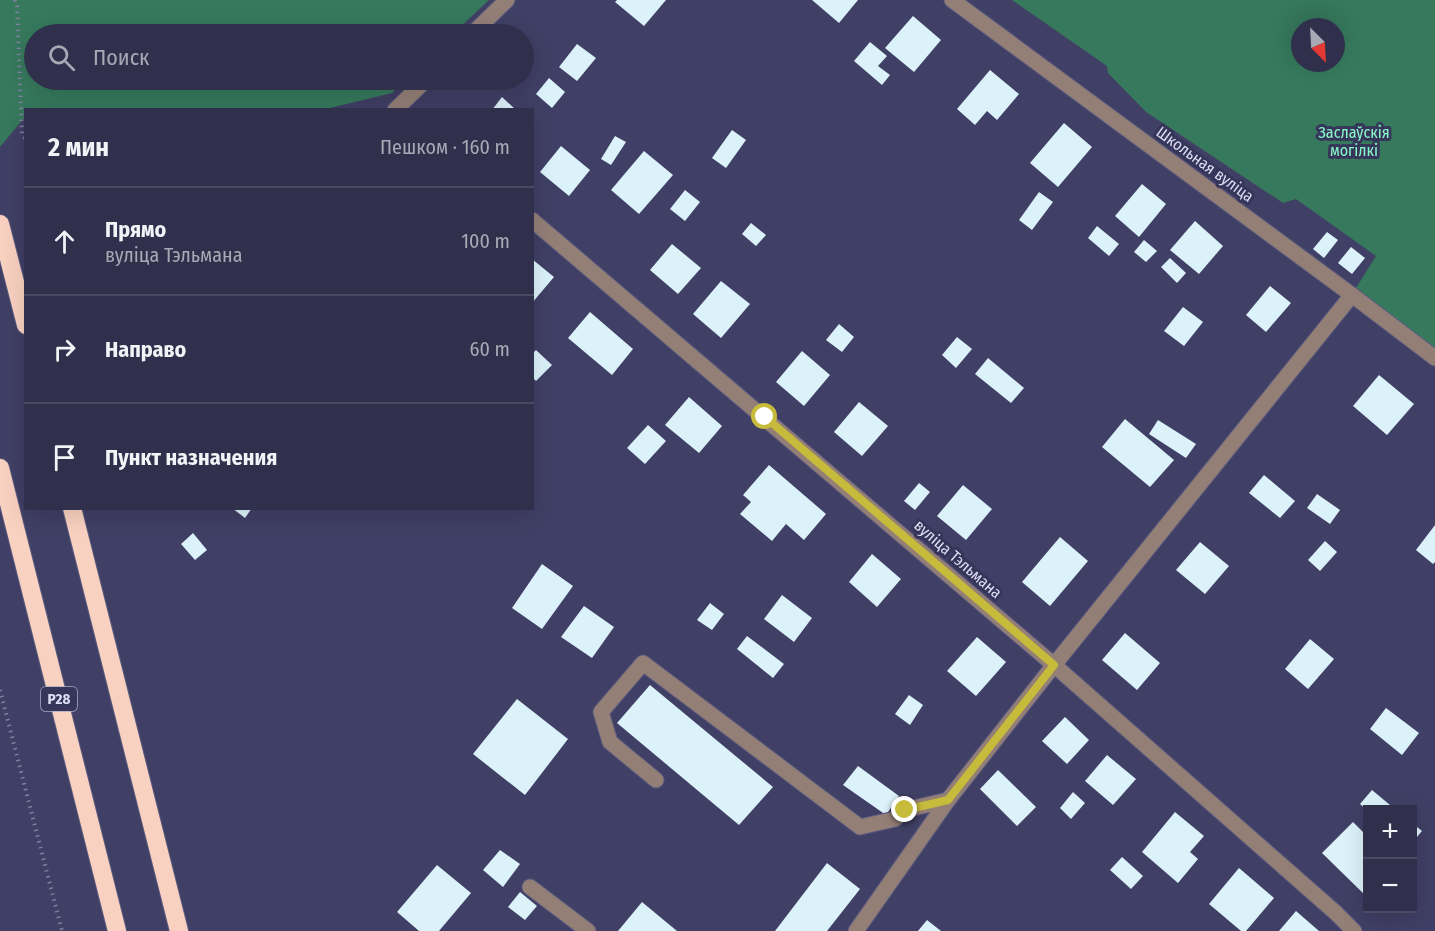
<!DOCTYPE html>
<html lang="ru">
<head>
<meta charset="utf-8">
<style>
  body { margin:0; font-family:"Fira Sans Condensed",sans-serif; background:#3c3b56; color:#f1f3f6 }
  .controls { position:absolute; right:18px; bottom:18px; display:grid; overflow:hidden; border-radius:0px; box-shadow:0 6px 24px #0002 }
  .controls button { width:54px; height:54px; display:grid; place-items:center; padding:0; border:0; border-bottom:2px solid #4b4a64; background:#302f4c; color:#f1f3f6; font:30px sans-serif }
  .compass { position:absolute; left:1291px; top:18px; width:54px; height:54px; border-radius:50%; background:#302f4c; box-shadow:0 6px 24px #0002; rotate:156deg }
  .stop { position:absolute; width:18px; height:18px; margin:-14px; border:4px solid #c7bb3b; border-radius:50%; background:#fff }
  .stop.end { background:#c7bb3b; border-color:#fff; box-shadow:0 2px 6px #0008 }
  .list { margin:0; padding:0; list-style:none }
  h2 { display:flex; justify-content:space-between; align-items:center; height:78px; margin:0; padding:0 24px; font-size:26px }
  h2 small { font-size:20px; font-weight:400; color:#a8a9b5 }
  .list li { display:grid; grid-template-columns:39px 1fr auto; gap:18px; align-items:center; box-sizing:border-box; height:108px; padding:0 24px; border-top:2px solid #4b4a64 }
  .list b { display:block; font-size:22px; white-space:nowrap }
  .list p { margin:0; font-size:20px; white-space:nowrap; color:#a8a9b5 }
  .list em { font-size:20px; font-style:normal; color:#a8a9b5 }
  .icon { flex:none; width:33px; height:33px; fill:none; stroke:currentColor; stroke-width:2; stroke-linecap:round; stroke-linejoin:round }
  .map { position:relative; flex:none; width:1435px; height:931px; overflow:hidden }
  .search { position:absolute; background:#302f4c; box-shadow:0 6px 24px #0002; left:24px; top:24px; width:510px; height:66px; display:flex; align-items:center; gap:15px; box-sizing:border-box; padding:0 21px; border-radius:33px; color:#a8a9b5; font-size:22px }
  .panel { position:absolute; background:#302f4c; box-shadow:0 6px 24px #0002; left:24px; top:108px; width:510px; height:402px; border-radius:0px }
  .map>svg:first-child { display:block }
</style>
</head>
<body>
<div class="map">
<svg width="1435" height="931" viewBox="0 0 1435 931">
  <rect width="100%" height="100%" fill="#403f65"/>
  <g fill="#36795d" fill-rule="evenodd">
    <polygon points="0,0 489,0 453,34 34,34 34,80 406,80 392,93 326,109 26,110 25,117 0,147"/>
    <path d="M1012,0h423v348l-79,-60 20,-32 -80,-57 -13,4 -137,-91 -38,-39 -1,-7zM1300,27h36v36h-36z"/>
  </g>
  <g fill="#dcf2fa">
    <polygon points="617,0 666,0 644,26 615,2"/>
    <polygon points="812,0 858,0 839,23"/>
    <polygon points="913,16 941,40 914,72 885,48"/>
    <polygon points="870,42 887,56 878,66 890,75 882,85 854,61"/>
    <polygon points="577,44 596,58 577,81 559,67"/>
    <polygon points="990,70 1019,94 997,120 987,111 975,125 957,109"/>
    <polygon points="549,78 565,92 552,108 536,94"/>
    <polygon points="502,97 516,110 492,110"/>
    <polygon points="1064,123 1092,147 1058,187 1030,163"/>
    <polygon points="732,130 746,140 726,168 712,158"/>
    <polygon points="615,136 626,142 611,165 601,159"/>
    <polygon points="561,146 590,170 569,196 540,172"/>
    <polygon points="644,151 673,175 639,214 611,190"/>
    <polygon points="1142,184 1166,204 1139,237 1115,216"/>
    <polygon points="685,190 700,202 685,221 670,209"/>
    <polygon points="1039,192 1053,202 1032,230 1019,220"/>
    <polygon points="1195,221 1223,246 1199,274 1170,250"/>
    <polygon points="751,223 766,235 756,246 742,234"/>
    <polygon points="1097,226 1119,244 1109,256 1088,238"/>
    <polygon points="1327,232 1338,240 1324,258 1313,249"/>
    <polygon points="1144,240 1157,251 1146,262 1134,252"/>
    <polygon points="672,244 701,268 678,294 650,270"/>
    <polygon points="1351,247 1365,258 1352,274 1338,263"/>
    <polygon points="1170,258 1186,273 1177,283 1161,267"/>
    <polygon points="532,259 554,277 532,303"/>
    <polygon points="721,281 750,304 721,338 693,314"/>
    <polygon points="1270,286 1291,303 1266,332 1246,315"/>
    <polygon points="1183,307 1203,322 1184,346 1164,331"/>
    <polygon points="590,312 633,349 612,375 568,338"/>
    <polygon points="839,324 854,337 842,352 826,340"/>
    <polygon points="957,337 972,349 956,368 942,355"/>
    <polygon points="536,350 552,365 536,381 532,377 532,354"/>
    <polygon points="802,351 830,375 804,406 776,382"/>
    <polygon points="988,358 1024,388 1011,403 975,374"/>
    <polygon points="1379,375 1414,404 1387,435 1353,406"/>
    <polygon points="689,397 722,426 699,453 665,425"/>
    <polygon points="859,402 888,426 862,456 834,432"/>
    <polygon points="1125,419 1174,460 1150,487 1102,447"/>
    <polygon points="1158,420 1196,444 1186,458 1149,434"/>
    <polygon points="648,425 666,441 645,464 627,448"/>
    <polygon points="769,465 826,514 804,540 786,524 772,541 740,514 751,502 743,495"/>
    <polygon points="1264,475 1295,501 1280,518 1249,493"/>
    <polygon points="919,483 930,492 915,510 904,501"/>
    <polygon points="963,485 992,509 966,540 937,516"/>
    <polygon points="1317,494 1340,510 1330,524 1307,508"/>
    <polygon points="232,508 252,508 245,518"/>
    <polygon points="1435,525 1435,562 1433,564 1416,550"/>
    <polygon points="193,533 207,550 195,560 181,544"/>
    <polygon points="1060,537 1088,561 1050,606 1022,582"/>
    <polygon points="1325,541 1337,552 1320,571 1308,560"/>
    <polygon points="1200,542 1229,566 1205,594 1176,570"/>
    <polygon points="872,554 901,579 877,607 849,582"/>
    <polygon points="542,564 573,586 542,629 512,608"/>
    <polygon points="782,595 812,618 794,642 764,619"/>
    <polygon points="710,603 724,614 712,630 697,620"/>
    <polygon points="584,606 614,627 592,658 561,637"/>
    <polygon points="1125,633 1160,663 1137,690 1102,660"/>
    <polygon points="747,636 784,664 773,678 737,649"/>
    <polygon points="977,637 1006,662 976,696 947,671"/>
    <polygon points="1310,639 1334,659 1308,689 1285,669"/>
    <polygon points="650,685 773,787 739,825 617,723"/>
    <polygon points="909,695 923,705 910,725 895,714"/>
    <polygon points="517,699 568,739 525,795 473,754"/>
    <polygon points="1386,708 1419,733 1402,755 1370,729"/>
    <polygon points="1065,717 1089,740 1067,764 1042,741"/>
    <polygon points="1107,755 1136,779 1113,805 1085,781"/>
    <polygon points="858,766 899,796 886,815 843,785"/>
    <polygon points="998,770 1036,807 1017,826 980,789"/>
    <polygon points="1372,790 1396,810 1367,810 1360,804"/>
    <polygon points="1073,792 1085,803 1071,819 1060,808"/>
    <polygon points="1175,812 1204,836 1190,852 1198,859 1178,883 1142,852"/>
    <polygon points="1353,822 1368,837 1368,898 1322,853"/>
    <polygon points="1412,823 1422,831 1412,843"/>
    <polygon points="500,850 520,864 503,887 483,870"/>
    <polygon points="1122,857 1143,876 1131,889 1110,870"/>
    <polygon points="827,863 860,889 827,931 775,931"/>
    <polygon points="437,865 471,893 439,931 419,931 397,912"/>
    <polygon points="1239,868 1274,898 1246,931 1241,931 1209,904"/>
    <polygon points="520,892 537,906 525,920 508,907"/>
    <polygon points="642,902 677,931 618,931"/>
    <polygon points="1296,911 1319,931 1279,931"/>
    <polygon points="927,920 941,931 918,931"/>
  </g>
  <g fill="none" stroke-linecap="round" stroke-linejoin="round">
    <defs>
      <g id="minor">
        <polyline points="952,0 1352,295 1435,358"/>
        <polyline points="472,34 507,0"/>
        <polyline points="395,110 426,80"/>
        <polyline points="532,220 1054,665 1336,913 1354,931"/>
        <polyline points="656,780 610,742 601,712 643,663 860,827 895,819 905,810 948,800"/>
        <polyline points="530,887 588,931"/>
        <polyline points="856,931 948,800 1054,665 1352,295"/>
      </g>
      <g id="highway">
        <polyline points="0,224 26,325"/>
        <polyline points="0,468 117,931"/>
        <polyline points="72,508 179,931"/>
      </g>
    </defs>
    <use href="#minor" stroke="#5c5c7f" stroke-width="17"/>
    <use href="#highway" stroke="#5c5c7f" stroke-width="20"/>
    <g stroke="#7f7f9f" stroke-width="4" stroke-dasharray="1.5 4.5" stroke-linecap="butt">
      <polyline points="15,0 17,6 22,136 26,138"/>
      <polyline points="0,690 62,931"/>
    </g>
    <use href="#minor" stroke="#947f77" stroke-width="15"/>
    <use href="#highway" stroke="#f9d1c1" stroke-width="18"/>
  </g>
  <g fill="none" stroke-linecap="round" stroke-linejoin="round">
    <polyline stroke="#c7bb3b" stroke-width="8" points="765,417 1054,665 948,800 905,810"/>
  </g>
  <g text-anchor="middle" dominant-baseline="central" stroke-width="6" stroke-linejoin="round" paint-order="stroke">
    <rect fill="#36355a" stroke="#ababc6" stroke-width="1.5" x="41" y="687" width="36" height="24" rx="4.5"/>
    <g font-size="15" font-weight="bold" fill="#dddef5">
      <text x="59" y="699">Р28</text>
    </g>
    <g font-size="16" fill="#88f7c7" stroke="#36355a">
      <text x="1354" y="132">Заслаўскія<tspan x="1354" dy="18">могілкі</tspan></text>
    </g>
    <g font-size="16" fill="#dddef5" stroke="#36355a">
      <text transform="translate(1205 164) rotate(36)">Школьная вуліца</text>
      <text transform="translate(958 559) rotate(41)">вуліца Тэльмана</text>
    </g>
  </g>
</svg>
<div class="controls">
<button>+</button>
<button>−</button>
</div>
<svg class="compass" viewBox="-18 -18 36 36"><path d="M0-13l5 13h-10z" fill="#e53935"/><path d="M0 13l5-13h-10z" fill="#a8a9b5"/></svg>
<div class="stop" style="left:765px;top:417px"></div>
<div class="stop end" style="left:905px;top:810px"></div>
<div class="search"><svg class="icon" aria-label="search" viewBox="0 0 24 24"><circle cx="10" cy="10" r="6"/><path d="M15 15l6 6"/></svg>Поиск</div>
<section class="panel">
<h2>2 мин<small>Пешком · 160 m</small></h2>
<ul class="list">
<li><svg class="icon" aria-label="ahead" viewBox="0 0 24 24"><path d="M12 20V5M6 11l6-6 6 6"/></svg><div><b>Прямо</b><p>вуліца Тэльмана</p></div><em>100 m</em></li>
<li><svg class="icon" aria-label="right" viewBox="0 0 24 24"><path d="M7 20v-9h11M14 6l5 5-5 5"/></svg><div><b>Направо</b></div><em>60 m</em></li>
<li><svg class="icon" aria-label="arrive" viewBox="0 0 24 24"><path d="M6 21V4h12l-3 4 3 4H6"/></svg><div><b>Пункт назначения</b></div></li>
</ul>
</section>
</div>
</body>
</html>
